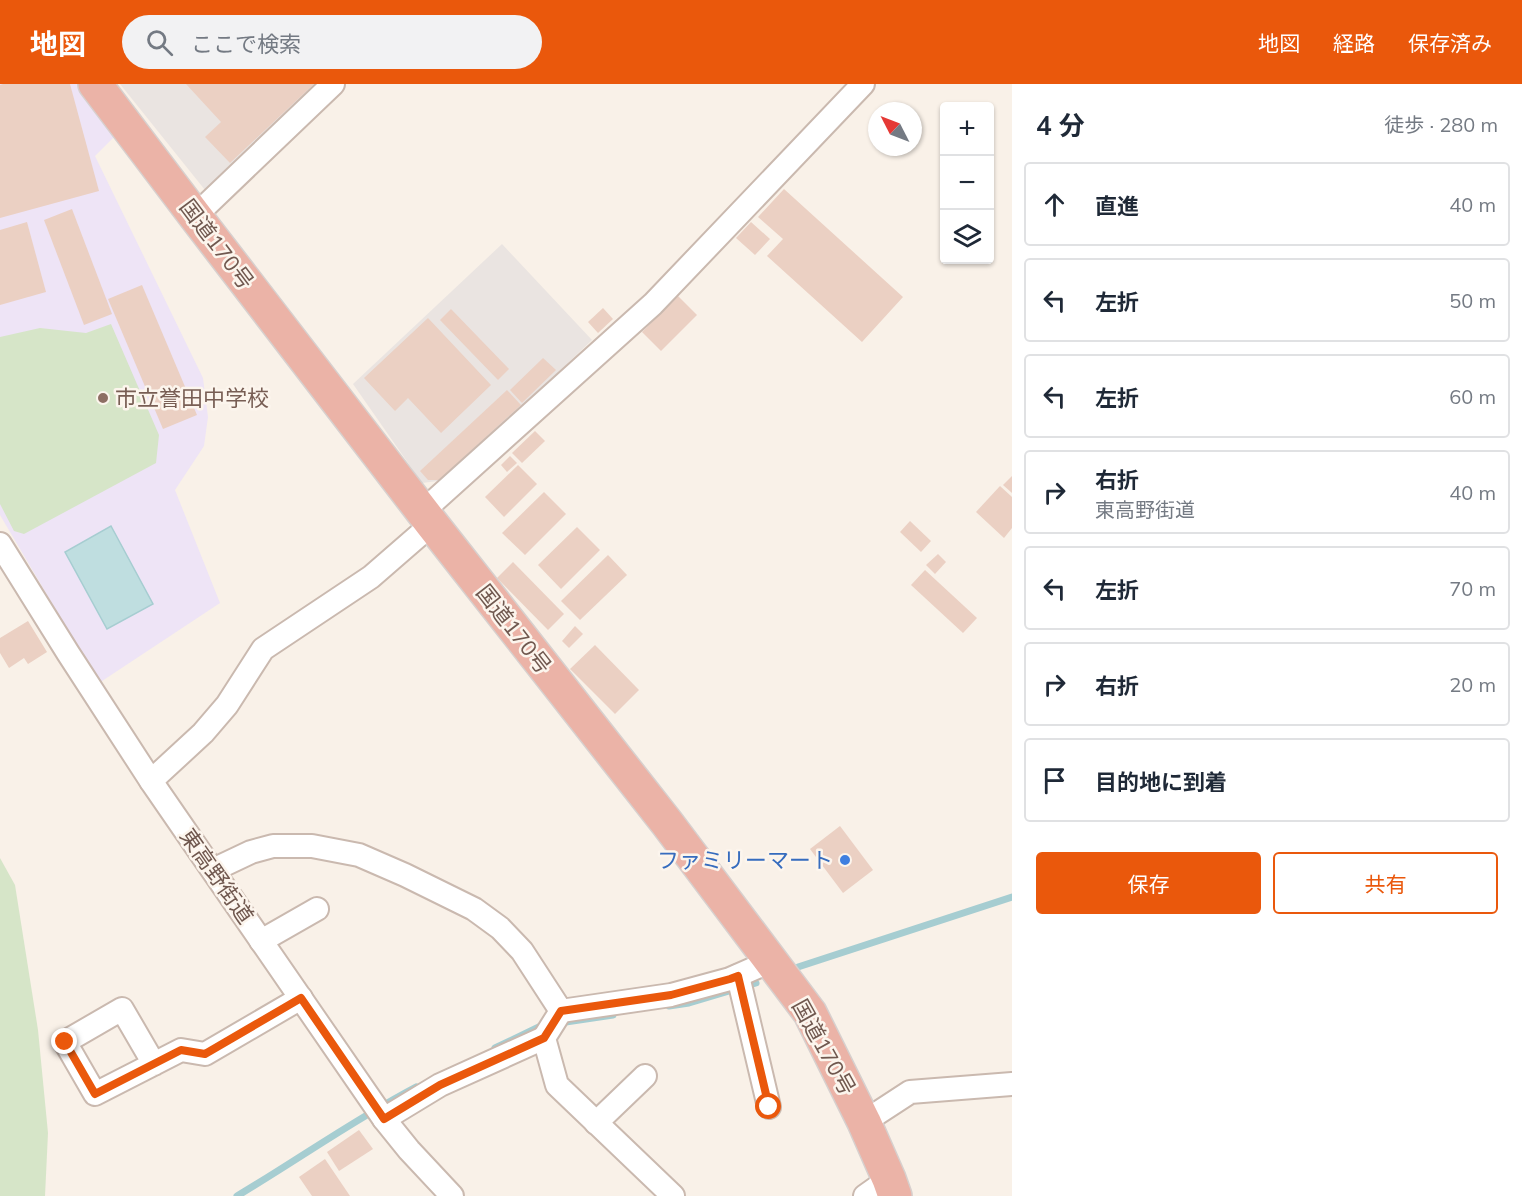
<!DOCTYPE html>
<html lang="ja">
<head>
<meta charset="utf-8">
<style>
  body { margin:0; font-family:Mulish,"Noto Sans JP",sans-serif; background:#f2f2f3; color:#1f2937 }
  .controls { position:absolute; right:18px; top:18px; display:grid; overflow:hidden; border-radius:6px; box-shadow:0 2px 4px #0004 }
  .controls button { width:54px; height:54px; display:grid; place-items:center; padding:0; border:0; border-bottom:2px solid #e0e1e3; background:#fff; color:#1f2937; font:30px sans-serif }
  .compass { position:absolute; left:868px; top:18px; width:54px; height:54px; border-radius:50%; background:#fff; box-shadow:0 2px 4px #0004; rotate:312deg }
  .stop { position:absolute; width:18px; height:18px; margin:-14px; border:4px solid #ea580c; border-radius:50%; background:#fff }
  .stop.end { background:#ea580c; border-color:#fff; box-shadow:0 2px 6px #0008 }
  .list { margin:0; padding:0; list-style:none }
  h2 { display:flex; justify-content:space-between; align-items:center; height:78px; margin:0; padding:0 24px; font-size:26px }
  h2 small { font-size:20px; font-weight:400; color:#747a83 }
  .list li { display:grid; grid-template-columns:39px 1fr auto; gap:18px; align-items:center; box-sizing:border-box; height:84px; margin:0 12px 12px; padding:0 12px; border:2px solid #e0e1e3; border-radius:6px }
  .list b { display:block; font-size:22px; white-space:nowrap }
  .list p { margin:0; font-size:20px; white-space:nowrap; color:#747a83 }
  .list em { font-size:20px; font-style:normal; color:#747a83 }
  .actions { display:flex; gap:12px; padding:18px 24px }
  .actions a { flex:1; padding:14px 0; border:2px solid #ea580c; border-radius:6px; text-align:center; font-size:21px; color:#ea580c }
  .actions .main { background:#ea580c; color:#fff }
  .icon { flex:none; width:33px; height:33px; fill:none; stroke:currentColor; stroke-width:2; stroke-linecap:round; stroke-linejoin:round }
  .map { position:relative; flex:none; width:1012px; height:1112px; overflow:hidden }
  header { display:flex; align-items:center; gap:36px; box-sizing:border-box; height:84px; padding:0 30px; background:#ea580c; color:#fff }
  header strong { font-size:28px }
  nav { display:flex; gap:33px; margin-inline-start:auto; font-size:21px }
  .search { width:420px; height:54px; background:#f2f2f3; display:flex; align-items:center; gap:15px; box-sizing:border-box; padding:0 21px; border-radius:33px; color:#747a83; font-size:22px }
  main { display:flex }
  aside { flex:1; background:#fff }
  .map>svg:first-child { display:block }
</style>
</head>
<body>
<header>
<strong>地図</strong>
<div class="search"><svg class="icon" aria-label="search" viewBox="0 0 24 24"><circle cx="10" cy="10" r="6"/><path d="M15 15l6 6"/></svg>ここで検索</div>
<nav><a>地図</a><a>経路</a><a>保存済み</a></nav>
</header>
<main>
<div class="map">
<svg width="1012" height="1112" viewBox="0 0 1012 1112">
  <rect width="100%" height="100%" fill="#f9f1e8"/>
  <g fill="#eae4e1">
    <polygon points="120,0 326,0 209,111"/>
    <polygon points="502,160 592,256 446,396 422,399 353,300"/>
  </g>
  <polygon fill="#eee4f6" points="0,0 81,0 118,49 95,72 203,294 208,333 204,362 175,406 220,519 99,599 0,431"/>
  <g fill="#d6e5c8">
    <polygon points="111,240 159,351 156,379 24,450 14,447 0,420 0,253 40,244 86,249"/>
    <polygon points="0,774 15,801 38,946 48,1049 45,1112 0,1112"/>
  </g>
  <polygon fill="#bfdee0" stroke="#a6cdd1" stroke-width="1.5" points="111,442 153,520 107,545 65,468"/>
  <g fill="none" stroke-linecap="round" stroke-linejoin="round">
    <g stroke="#a6cdd1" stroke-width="7">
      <polyline points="798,883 1012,813"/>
      <polyline points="669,922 689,919 756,899"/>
      <polyline points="559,939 613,931"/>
      <polyline points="495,964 541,942 545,941"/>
      <path d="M237,1112c59,-35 118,-77 179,-109"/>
    </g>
  </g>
  <g fill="#ebd0c3">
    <polygon points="3,0 70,0 99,107 0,134 0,1"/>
    <polygon points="186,0 314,0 230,79 205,53 221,38"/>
    <polygon points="784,105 903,213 862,258 767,172 783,155 758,133"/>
    <polygon points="72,125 112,230 84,241 44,136"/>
    <polygon points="27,138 46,208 0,221 0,146"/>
    <polygon points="751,138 770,155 755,171 736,154"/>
    <polygon points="142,201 197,331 163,345 108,215"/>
    <polygon points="678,212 697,231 661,267 642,248"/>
    <polygon points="603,224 613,235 598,249 588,238"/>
    <polygon points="451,225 509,285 498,296 440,236"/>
    <polygon points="428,234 491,301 441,349 408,314 395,327 364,294"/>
    <polygon points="543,274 556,286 522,319 510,306"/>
    <polygon points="507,306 521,321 439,396 428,396 420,387"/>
    <polygon points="535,347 545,357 522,379 512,369"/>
    <polygon points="510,372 517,379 507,388 501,381"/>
    <polygon points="518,381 537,400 504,433 485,413"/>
    <polygon points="1012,392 1012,409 1003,401"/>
    <polygon points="1000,402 1012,413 1012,444 1004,454 976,428"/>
    <polygon points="544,408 566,430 525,471 502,449"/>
    <polygon points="910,437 931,457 921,468 900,448"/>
    <polygon points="577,443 600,466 561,505 538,481"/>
    <polygon points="938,470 946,478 935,490 926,481"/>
    <polygon points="608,471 627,491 580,536 561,517"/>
    <polygon points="513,478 564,530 548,546 497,494"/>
    <polygon points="925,486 977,534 963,549 911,501"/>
    <polygon points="28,537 47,568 28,580 24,574 9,584 0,569 0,554"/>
    <polygon points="575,542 583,550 569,564 562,557"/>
    <polygon points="595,561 639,606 615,630 570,585"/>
    <polygon points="840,742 873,786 843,809 810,765"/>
    <polygon points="359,1046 373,1065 339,1087 327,1068"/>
    <polygon points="325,1075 350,1112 312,1112 299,1093"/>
  </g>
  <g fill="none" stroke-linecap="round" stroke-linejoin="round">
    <defs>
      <g id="minor">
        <polyline points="195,132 333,0"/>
        <polyline points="422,428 653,220 863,0"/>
        <polyline points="0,460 68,569 151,697 384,1035 409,1066 452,1112"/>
        <polyline points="151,697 203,649 227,621 263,565 371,493 432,440"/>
        <polyline points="213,786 251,768 273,762 312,762 359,771 405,791 474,825 500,844 522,867 561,927 544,954 557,1001 673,1112"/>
        <polyline points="261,857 317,825"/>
        <polyline points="738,892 769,1023"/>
        <polyline points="561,927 671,911 730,895 771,877"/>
        <polyline points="154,980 122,925 65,958 95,1010 181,966 205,970 301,914"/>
        <polyline points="384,1035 440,1001 544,954"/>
        <polyline points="864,1038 910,1008 1012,1000"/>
        <polyline points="596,1039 645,992"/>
        <polyline points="865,1112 889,1095"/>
      </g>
      <polyline id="highway" points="95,0 195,132 432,440 667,739 810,929 864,1038 889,1095 895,1112"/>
    </defs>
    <use href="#minor" stroke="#cab9af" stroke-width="26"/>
    <use href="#highway" stroke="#d7d0ce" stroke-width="36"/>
    <use href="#minor" stroke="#fff" stroke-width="22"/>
    <use href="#highway" stroke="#ebb3a7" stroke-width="33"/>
  </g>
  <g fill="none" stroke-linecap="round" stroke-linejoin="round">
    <polyline stroke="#ea580c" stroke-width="8" points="65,958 95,1010 181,966 205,970 301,914 384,1035 440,1001 544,954 561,927 671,911 730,895 738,892 769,1023"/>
  </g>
  <circle fill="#8d6e63" stroke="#fcf5ed" stroke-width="2" cx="103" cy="314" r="6"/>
  <circle fill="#3f7fe0" stroke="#fcf5ed" stroke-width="2" cx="845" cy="776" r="6"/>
  <g text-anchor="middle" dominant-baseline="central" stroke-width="5" stroke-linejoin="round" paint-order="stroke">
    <g font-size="22" fill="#70584f" stroke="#fcf5ed">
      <text transform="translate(217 160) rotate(53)">国道170号</text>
      <text transform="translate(514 545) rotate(52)">国道170号</text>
      <text transform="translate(217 792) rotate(55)">東高野街道</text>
      <text transform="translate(824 963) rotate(61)">国道170号</text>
    </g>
    <g font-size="22" fill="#785e54" stroke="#fcf5ed" text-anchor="start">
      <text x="115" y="314">市立誉田中学校</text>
    </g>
    <g font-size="22" fill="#366cbe" stroke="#fcf5ed" text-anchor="end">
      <text x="833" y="776">ファミリーマート</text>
    </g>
  </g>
</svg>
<div class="controls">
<button>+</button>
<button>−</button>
<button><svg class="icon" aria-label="layers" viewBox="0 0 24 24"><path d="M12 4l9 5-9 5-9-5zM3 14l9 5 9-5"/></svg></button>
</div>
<svg class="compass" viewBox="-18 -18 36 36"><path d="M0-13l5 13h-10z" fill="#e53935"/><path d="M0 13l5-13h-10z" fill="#747a83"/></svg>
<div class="stop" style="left:769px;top:1023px"></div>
<div class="stop end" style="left:65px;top:958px"></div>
</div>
<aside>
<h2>4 分<small>徒歩 · 280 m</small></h2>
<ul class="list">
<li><svg class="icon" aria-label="ahead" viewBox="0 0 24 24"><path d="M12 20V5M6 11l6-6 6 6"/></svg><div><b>直進</b></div><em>40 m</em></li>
<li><svg class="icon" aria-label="left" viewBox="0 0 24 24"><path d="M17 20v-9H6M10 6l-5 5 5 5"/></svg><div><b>左折</b></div><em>50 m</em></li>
<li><svg class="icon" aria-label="left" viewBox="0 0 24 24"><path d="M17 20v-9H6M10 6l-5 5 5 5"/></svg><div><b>左折</b></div><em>60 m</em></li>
<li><svg class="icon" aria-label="right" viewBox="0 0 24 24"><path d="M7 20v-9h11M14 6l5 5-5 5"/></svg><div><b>右折</b><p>東高野街道</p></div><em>40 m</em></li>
<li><svg class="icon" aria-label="left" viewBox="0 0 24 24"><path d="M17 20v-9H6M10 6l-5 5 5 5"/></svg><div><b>左折</b></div><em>70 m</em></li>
<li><svg class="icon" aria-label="right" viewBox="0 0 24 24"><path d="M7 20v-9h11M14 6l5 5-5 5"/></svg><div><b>右折</b></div><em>20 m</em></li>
<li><svg class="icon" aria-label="arrive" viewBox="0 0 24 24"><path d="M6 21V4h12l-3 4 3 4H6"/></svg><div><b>目的地に到着</b></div></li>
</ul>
<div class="actions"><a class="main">保存</a><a>共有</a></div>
</aside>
</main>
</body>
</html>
